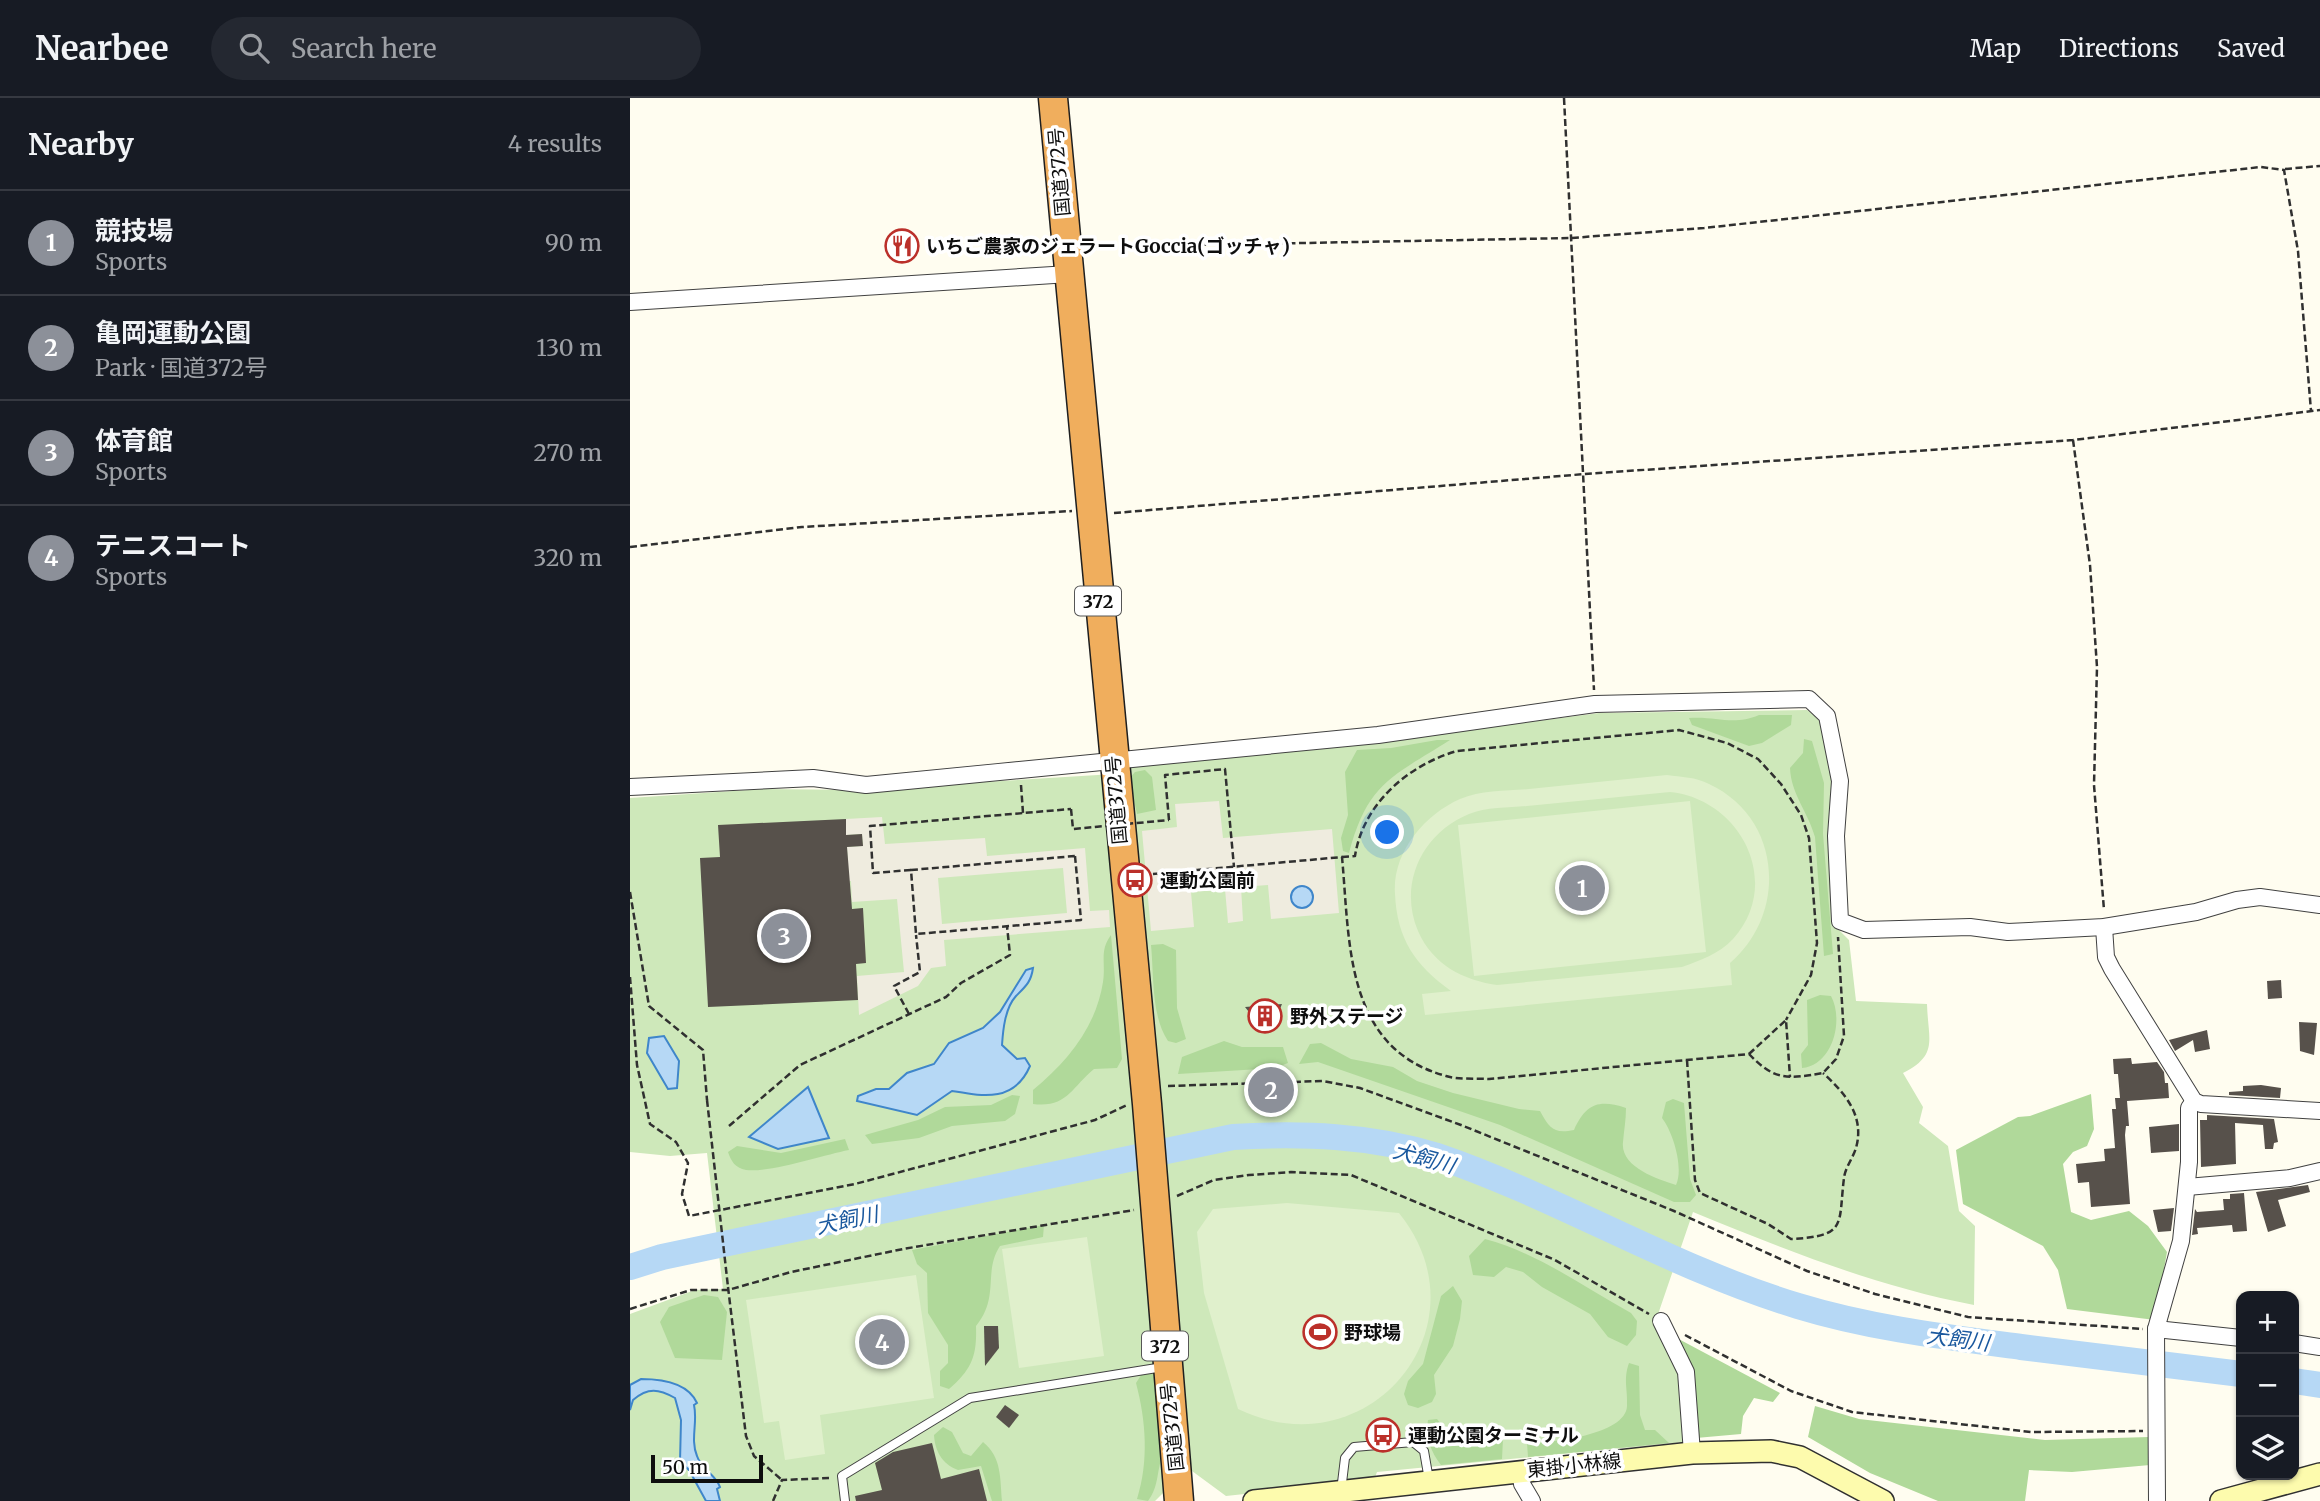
<!DOCTYPE html>
<html lang="en">
<head>
<meta charset="utf-8">
<style>
  body { margin:0; font-family:Merriweather,"Noto Sans JP",serif; background:#242831; color:#f1f3f6 }
  .controls { position:absolute; right:21px; bottom:21px; display:grid; overflow:hidden; border-radius:14px; box-shadow:0 2px 5px #0004 }
  .controls button { width:63px; height:63px; display:grid; place-items:center; padding:0; border:0; border-bottom:2px solid #363941; background:#171b24; color:#f1f3f6; font:35px sans-serif }
  .scale { position:absolute; left:21px; bottom:18px; width:112px; box-sizing:border-box; padding-left:7px; border:4px solid #0e0e0e; border-top:0; font-size:19px; line-height:24px; white-space:nowrap; color:#0e0e0e; -webkit-text-stroke:5px #fff; paint-order:stroke }
  .you { position:absolute; left:758px; top:735px; width:24px; height:24px; margin:-18px; border:5px solid #fff; border-radius:50%; background:#1a73e8; box-shadow:0 0 0 10px #1a73e833 }
  .badge { display:grid; place-items:center; width:46px; height:46px; border-radius:50%; background:#8c9099; color:#fff; font-size:23px; font-weight:700 }
  .pin { position:absolute; translate:-50% -50%; border:4px solid #fff; box-shadow:0 2px 7px #0006 }
  .list { margin:0; padding:0; list-style:none }
  h2 { display:flex; justify-content:space-between; align-items:center; height:91px; margin:0; padding:0 28px; font-size:30px }
  h2 small { font-size:23px; font-weight:400; color:#9ea1a6 }
  .list li { display:grid; grid-template-columns:46px 1fr auto; gap:21px; align-items:center; box-sizing:border-box; height:105px; padding:0 28px; border-top:2px solid #363941 }
  .list b { display:block; font-size:26px; white-space:nowrap }
  .list p { margin:0; font-size:23px; white-space:nowrap; color:#9ea1a6 }
  .list em { font-size:23px; font-style:normal; color:#9ea1a6 }
  .icon { flex:none; width:38px; height:38px; fill:none; stroke:currentColor; stroke-width:2; stroke-linecap:round; stroke-linejoin:round }
  .map { position:relative; flex:none; width:1690px; height:1403px; overflow:hidden }
  header { display:flex; align-items:center; gap:42px; box-sizing:border-box; height:98px; padding:0 35px; background:#171b24; border-bottom:2px solid #363941 }
  header strong { font-size:33px }
  nav { display:flex; gap:38px; margin-inline-start:auto; font-size:24px }
  .search { width:490px; height:63px; background:#242831; display:flex; align-items:center; gap:18px; box-sizing:border-box; padding:0 24px; border-radius:38px; color:#9ea1a6; font-size:26px }
  main { display:flex }
  aside { flex:1; background:#171b24 }
  .map>svg:first-child { display:block }
</style>
</head>
<body>
<header>
<strong>Nearbee</strong>
<div class="search"><svg class="icon" aria-label="search" viewBox="0 0 24 24"><circle cx="10" cy="10" r="6"/><path d="M15 15l6 6"/></svg>Search here</div>
<nav><a>Map</a><a>Directions</a><a>Saved</a></nav>
</header>
<main>
<aside>
<h2>Nearby<small>4 results</small></h2>
<ul class="list">
<li><span class="badge">1</span><div><b>競技場</b><p>Sports</p></div><em>90 m</em></li>
<li><span class="badge">2</span><div><b>亀岡運動公園</b><p>Park · 国道372号</p></div><em>130 m</em></li>
<li><span class="badge">3</span><div><b>体育館</b><p>Sports</p></div><em>270 m</em></li>
<li><span class="badge">4</span><div><b>テニスコート</b><p>Sports</p></div><em>320 m</em></li>
</ul>
</aside>
<div class="map">
<svg width="1690" height="1403" viewBox="0 0 1690 1403">
  <rect width="100%" height="100%" fill="#fffdf0"/>
  <path fill="#cee8ba" d="M1177,612l12,9 13,59 -4,56 6,91 15,15 7,61 71,3c1,36 12,51 -24,69l20,34 -4,16 29,23 11,65 16,15 -1,79c-99,-19 -188,-55 -281,-93l-39,114 27,49 3,67 -307,30 -3,8 -148,16 -34,-25 -24,1 1,15 -14,14h-525v-187l65,-24 28,-1 -16,-136 -37,3 -40,-4v-354l133,-9 93,1 242,-15 30,-3 5,-8 180,-14 286,-37z"/>
  <g fill="#b0d99a">
    <path d="M1129,617h33l-1,10 -29,18 -13,3 -57,-21 -3,-7c28,-2 44,8 70,-3z"/>
    <path d="M1174,641l8,2 12,42 -1,51 10,120 -9,2 -9,-119c-7,-25 -24,-43 -25,-69l13,-15z"/>
    <path d="M807,642h13c-58,37 -82,42 -101,113l-6,-2 -2,-13 7,-23 -3,-43 12,-22 34,-2z"/>
    <polygon points="515,672 522,679 526,712 507,716 499,681 505,674"/>
    <path d="M481,837l11,124 -5,9 -23,1c-23,19 -27,39 -61,35v-14c35,-29 63,-63 70,-108 3,-19 -4,-31 8,-47z"/>
    <path d="M533,846l13,6 1,58 9,31 -10,4 -8,-2c-17,-25 -14,-66 -17,-96z"/>
    <path d="M1190,897l11,1c13,24 2,69 -29,72l-1,-14 7,-9 -1,-45z"/>
    <polygon points="594,943 612,949 653,949 658,965 645,970 548,976 552,959"/>
    <path d="M691,945l30,16 42,8 24,14 36,12 66,16 21,2c10,18 14,23 34,19 12,-26 24,-31 52,-22 0,12 -2,22 -3,34 -3,25 34,37 53,43 8,-17 -3,-53 -14,-67l4,-16 7,-3 11,4 6,76 6,16 -6,7h-16l-174,-77 -182,-63 -19,2 11,-20z"/>
    <polygon points="1461,996 1464,1031 1457,1048 1443,1054 1433,1066 1441,1114 1461,1122 1499,1113 1518,1128 1537,1154 1525,1222 1437,1211 1428,1172 1413,1148 1333,1106 1326,1052 1388,1019 1400,1018"/>
    <polygon points="382,997 390,998 385,1016 375,1023 322,1028 289,1040 242,1046 235,1037 288,1022 315,1009 361,1007"/>
    <path d="M215,1041l4,11c-26,5 -79,23 -103,20 -11,-2 -15,-9 -18,-18l9,-6 44,7z"/>
    <path d="M414,1127l-1,12 -43,9c-17,25 0,51 -24,80 1,30 -4,43 -27,63l-9,-3v-15l8,-8v-18l-20,-32 -1,-40 -10,-9 -5,-14z"/>
    <path d="M855,1141c53,14 99,48 146,74l6,8 -1,14 -9,11 -19,-9 -18,-23 -48,-27 -19,-15 -17,-5 -12,10 -21,-2 -4,-19z"/>
    <polygon points="823,1188 832,1203 830,1221 823,1248 804,1277 806,1296 802,1304 788,1310 778,1307 774,1296 778,1283 793,1266 811,1198"/>
    <polygon points="74,1197 88,1199 97,1214 92,1262 45,1260 30,1224 39,1209"/>
    <polygon points="1043,1238 1150,1295 1143,1304 1124,1300 1113,1318 1111,1336 1066,1340"/>
    <path d="M999,1265l10,3 1,49 5,15h10l14,13 -141,14 -1,-14c23,0 99,-8 100,-37 1,-17 -4,-26 2,-43z"/>
    <path d="M515,1271l11,4 8,79c-8,17 -4,33 -16,49l-11,-2c12,-38 9,-78 -1,-116z"/>
    <polygon points="1185,1308 1229,1321 1415,1342 1519,1339 1520,1367 1442,1374 1399,1372 1395,1403 1308,1403 1240,1375 1178,1339"/>
    <path d="M807,1321l18,23 32,-5 16,2 -1,20 -61,6c-10,-13 -16,-28 -13,-45z"/>
    <path d="M313,1329l9,5 11,21 8,3 12,-14c19,15 17,37 19,59h-10l-11,-35 -23,4c-16,-6 -23,-19 -24,-35z"/>
  </g>
  <g fill="#e0f0cc" fill-rule="evenodd">
    <path d="M1037,677c14,2 29,2 42,9 73,34 79,129 21,179l2,22 -307,30 -3,-21 29,-3c-36,-26 -54,-52 -56,-97 -3,-41 29,-79 65,-95 21,-9 47,-8 69,-10 46,-5 92,-9 138,-14zM1040,694c70,7 114,90 63,147 -14,15 -32,21 -51,28l-185,18c-34,-5 -64,-20 -79,-54 -20,-47 4,-98 51,-117 17,-7 40,-6 58,-8 48,-5 95,-9 143,-14z"/>
    <polygon points="1060,703 1076,854 844,878 828,727"/>
    <path d="M657,1105l112,10c91,113 -31,259 -161,196l-34,-116 -7,-61 16,-23z"/>
    <polygon points="457,1139 474,1258 389,1270 372,1151"/>
    <polygon points="286,1177 304,1300 190,1317 195,1356 155,1362 149,1323 134,1325 116,1202"/>
  </g>
  <g fill="#efecdf" fill-rule="evenodd">
    <polygon points="589,703 593,740 702,731 709,815 641,821 638,787 611,789 613,823 598,825 595,791 561,794 564,829 521,833 512,733 547,729 545,706"/>
    <path d="M252,719l3,27 100,-6 2,18 98,-8 5,63 19,-1 1,17 -166,13 2,26 -15,2 -13,18 -59,29 -2,-39 47,-4 -7,-73 -45,3 -1,-21 -17,1 14,-19 -1,-16 16,-1 -1,-12 -16,1v-16zM433,770l4,45 -125,11 -4,-46z"/>
  </g>
  <g fill="#b6d8f5" stroke="#3f86ca" stroke-width="2">
    <circle cx="672" cy="799" r="11"/>
    <path d="M403,870c-2,14 -7,18 -17,28 -11,12 -13,34 -14,49l15,14 8,-1 5,8c-16,37 -48,30 -78,25l-35,24 -60,-14 1,-5 18,-7h13l18,-16 27,-9 15,-21 34,-15 17,-16 26,-42z"/>
    <polygon points="34,938 49,963 47,990 38,991 17,955 19,940"/>
    <polygon points="178,989 199,1040 148,1051 119,1039"/>
    <path d="M11,1281c21,0 47,4 56,24l-3,2c4,17 -4,34 3,51 4,13 19,19 23,31l-3,2 3,12h-14l-17,-31 -9,-8 1,-42 -6,-22c-16,-9 -27,-11 -42,2l-3,10v-25z"/>
  </g>
  <g fill="none" stroke-linecap="round" stroke-linejoin="round">
    <g stroke="#b6d8f5" stroke-width="26">
      <path d="M0,1169l32,-10 571,-120c68,-4 138,-2 204,19 123,42 235,112 361,150 72,22 148,31 223,41 73,9 147,18 220,27"/>
      <polyline points="1664,1283 1690,1287"/>
    </g>
  </g>
  <g fill="#57514b">
    <polygon points="216,721 216,737 232,736 233,748 217,749 222,811 233,810 236,865 226,866 228,902 78,909 70,760 90,759 88,727"/>
    <polygon points="1651,882 1652,900 1638,901 1637,883"/>
    <polygon points="652,906 643,928 630,928 615,909"/>
    <polygon points="1669,924 1687,925 1684,957 1670,953"/>
    <polygon points="1577,932 1580,951 1565,954 1563,942 1545,953 1539,942"/>
    <polygon points="1501,960 1502,966 1527,964 1534,974 1535,985 1538,985 1539,1000 1497,1003 1499,1028 1496,1028 1495,1037 1500,1106 1461,1109 1459,1084 1448,1085 1446,1066 1475,1063 1474,1051 1485,1050 1482,1011 1486,1011 1485,1000 1490,1000 1488,976 1484,976 1483,961"/>
    <polygon points="1631,987 1651,990 1650,1000 1599,997 1599,994 1613,993 1613,988"/>
    <polygon points="1577,1017 1644,1021 1648,1044 1644,1045 1643,1051 1635,1051 1633,1027 1605,1025 1606,1066 1571,1069 1570,1022 1577,1022"/>
    <polygon points="1549,1026 1549,1053 1521,1055 1519,1029"/>
    <polygon points="1678,1087 1680,1094 1648,1102 1656,1128 1638,1134 1626,1094"/>
    <polygon points="1614,1095 1617,1133 1603,1134 1602,1127 1567,1130 1568,1136 1562,1137 1565,1111 1567,1114 1594,1112 1593,1101 1600,1101 1600,1096"/>
    <polygon points="1544,1110 1541,1133 1528,1134 1523,1112"/>
    <polygon points="354,1228 368,1228 369,1250 355,1268"/>
    <polygon points="375,1307 389,1317 379,1330 366,1319"/>
    <polygon points="302,1345 311,1381 349,1371 357,1403 226,1403 225,1398 252,1392 245,1365 263,1354"/>
  </g>
  <g fill="none" stroke-linecap="round" stroke-linejoin="round">
    <defs>
      <g id="lane">
        <polyline points="711,1393 715,1360 724,1349 783,1344 794,1353 799,1382"/>
        <polyline points="215,1403 212,1378 340,1300 533,1269"/>
      </g>
      <g id="street">
        <polyline points="0,204 439,176"/>
        <polyline points="0,689 183,680 236,687 748,637 965,606 1179,601 1197,618 1210,683 1206,738 1210,823 1234,832 1340,829 1378,834 1474,829 1566,814 1607,802 1630,799 1690,807"/>
        <polyline points="1474,829 1476,859 1482,871 1564,1003 1571,1006 1690,1013"/>
        <polyline points="1557,1089 1660,1080 1690,1073"/>
        <polyline points="1031,1223 1056,1274 1062,1355"/>
        <polyline points="1526,1231 1611,1240"/>
        <polyline points="1664,1245 1690,1249"/>
        <polyline points="890,1373 892,1386 902,1403"/>
        <polyline points="1527,1403 1526,1231 1551,1143 1559,1064 1559,1010 1564,1003"/>
      </g>
      <g id="secondary">
        <polyline points="624,1403 1062,1355 1141,1353 1170,1359 1253,1403"/>
        <polyline points="1591,1403 1690,1376"/>
      </g>
      <polyline id="highway" points="423,0 517,1006 549,1403"/>
    </defs>
    <use href="#lane" stroke="#414141" stroke-width="10"/>
    <use href="#street" stroke="#414141" stroke-width="18"/>
    <use href="#secondary" stroke="#303030" stroke-width="24"/>
    <use href="#highway" stroke="#1f1f1f" stroke-width="31"/>
    <g stroke="#303030" stroke-width="2.5" stroke-dasharray="7 3.5" stroke-linecap="butt">
      <polyline points="934,0 964,592"/>
      <polyline points="1655,71 1690,68"/>
      <polyline points="459,149 941,140 1074,130 1631,69 1654,72 1668,153 1681,313"/>
      <polyline points="1443,342 1460,467 1467,569 1464,687 1474,812"/>
      <polyline points="484,415 955,376 1443,342 1690,312"/>
      <polyline points="0,449 172,429 442,413"/>
      <polyline points="391,687 393,715"/>
      <polyline points="539,722 535,677 595,671 604,769"/>
      <polygon points="445,758 451,822 286,836 281,772"/>
      <path d="M712,759l13,-1c8,-52 53,-91 102,-105l222,-21 48,13 31,16 23,25 20,31 8,23 8,105 -6,32 -25,45"/>
      <polyline points="281,772 243,775 240,728 441,711"/>
      <path d="M523,776l189,-17c8,85 2,191 104,219 13,4 30,2 43,3l260,-25c26,27 38,25 74,19l13,-14 8,-23 -6,-99"/>
      <polyline points="0,794 19,908 73,952 77,1002"/>
      <polyline points="0,879 7,967 20,1026 46,1044 58,1065 52,1096 59,1118 225,1086 465,1022 497,1007"/>
      <polyline points="279,916 264,888 290,874 286,837"/>
      <polyline points="1119,956 1156,922 1160,979"/>
      <path d="M1057,962l8,120 5,13 68,31 23,15c57,-3 47,-14 53,-61 1,-10 9,-20 12,-30 9,-32 -11,-55 -33,-75"/>
      <polyline points="538,988 693,983 730,990 831,1027 1044,1113 1177,1173 1245,1196 1338,1219 1513,1231"/>
      <polyline points="99,1028 170,967 316,899 331,885 380,857 377,828"/>
      <polyline points="547,1098 584,1082 619,1077 661,1074 721,1077 925,1162 1019,1216"/>
      <polyline points="98,1189 116,1338 124,1358 152,1382"/>
      <polyline points="0,1211 61,1192 98,1192 161,1174 273,1151 504,1112"/>
      <polyline points="1055,1237 1161,1293 1222,1314 1401,1334 1513,1333"/>
      <polyline points="143,1403 152,1382 199,1380"/>
    </g>
    <use href="#lane" stroke="#fff" stroke-width="8"/>
    <use href="#street" stroke="#fff" stroke-width="16"/>
    <use href="#secondary" stroke="#fdfbad" stroke-width="21"/>
    <use href="#highway" stroke="#f0ae5d" stroke-width="28"/>
    <g stroke="#303030" stroke-width="2.5" stroke-dasharray="7 3.5" stroke-linecap="butt">
      <polyline points="441,711 443,731 539,722"/>
      <polyline points="77,1002 98,1189"/>
    </g>
  </g>
  <defs>
    <symbol id="restaurant-ring" viewBox="-11 -11 22 22"><circle r="9.5" fill="#fff" stroke="#bb302a" stroke-width="1.5"/><path d="M-5-6h1v4h1v-4h1v4h1v-4h1v5L-1.5 .5V6h-2V.5L-5-1ZM5-6V6H3V1.5H1.5Q1.5-4 5-6Z" fill="#bb302a"/></symbol>
    <symbol id="bus-ring" viewBox="-11 -11 22 22"><circle r="9.5" fill="#fff" stroke="#bb302a" stroke-width="1.5"/><path d="M-5-6H5V4H4V6H2V4H-2V6H-4V4H-5ZM-3.5-4V0h7V-4ZM-3.5 1.2v1.5H-2V1.2ZM2 1.2v1.5H3.5V1.2Z" fill="#bb302a"/></symbol>
    <symbol id="building-ring" viewBox="-11 -11 22 22"><circle r="9.5" fill="#fff" stroke="#bb302a" stroke-width="1.5"/><path d="M-4-6H4V6H1V3H-1V6H-4ZM-2.5-4.3h1.7v1.8h-1.7ZM.8-4.3h1.7v1.8H.8ZM-2.5-1h1.7V.8h-1.7ZM.8-1h1.7V.8H.8Z" fill="#bb302a"/></symbol>
    <symbol id="stadium-ring" viewBox="-11 -11 22 22"><circle r="9.5" fill="#fff" stroke="#bb302a" stroke-width="1.5"/><path d="M0-5a6.5 5 0 1 0 0 10a6.5 5 0 1 0 0-10ZM-3.5-1.8h7v3.6h-7Z" fill="#bb302a"/></symbol>
  </defs>
  <g fill-rule="evenodd">
    <use href="#restaurant-ring" x="253" y="129" width="38" height="38"/>
    <use href="#bus-ring" x="486" y="763" width="38" height="38"/>
    <use href="#building-ring" x="616" y="899" width="38" height="38"/>
    <use href="#stadium-ring" x="671" y="1215" width="38" height="38"/>
    <use href="#bus-ring" x="734" y="1318" width="38" height="38"/>
  </g>
  <g text-anchor="middle" dominant-baseline="central" stroke-width="7" stroke-linejoin="round" paint-order="stroke">
    <g fill="#fff" stroke="#565656" stroke-width="2">
      <rect x="445" y="488.5" width="46" height="29" rx="5"/>
      <rect x="512" y="1233.5" width="46" height="29" rx="5"/>
    </g>
    <g font-size="18" font-weight="bold" fill="#0e0e0e">
      <text x="468" y="503">372</text>
      <text x="535" y="1248">372</text>
    </g>
    <g font-size="19" fill="#0e0e0e" stroke="#fff">
      <text transform="translate(429 74) rotate(-95)">国道372号</text>
      <text transform="translate(486 702) rotate(-95)">国道372号</text>
      <text transform="translate(542 1329) rotate(-96)">国道372号</text>
      <text transform="translate(944 1367) rotate(-6)">東掛小林線</text>
    </g>
    <g font-size="19" font-weight="bold" fill="#0e0e0e" stroke="#fff" text-anchor="start">
      <text x="296" y="148">いちご農家のジェラートGoccia(ゴッチャ)</text>
      <text x="530" y="782">運動公園前</text>
      <text x="660" y="918">野外ステージ</text>
      <text x="714" y="1234">野球場</text>
      <text x="778" y="1337">運動公園ターミナル</text>
    </g>
    <g font-size="21" font-style="italic" fill="#1a589e" stroke="#fff">
      <text transform="translate(794 1060) rotate(15)">犬飼川</text>
      <text transform="translate(217 1122) rotate(-12)">犬飼川</text>
      <text transform="translate(1328 1241) rotate(7)">犬飼川</text>
    </g>
  </g>
</svg>
<div class="controls">
<button>+</button>
<button>−</button>
<button><svg class="icon" aria-label="layers" viewBox="0 0 24 24"><path d="M12 4l9 5-9 5-9-5zM3 14l9 5 9-5"/></svg></button>
</div>
<div class="scale">50 m</div>
<div class="you"></div>
<div class="pin badge" style="left:952px;top:790px">1</div>
<div class="pin badge" style="left:641px;top:992px">2</div>
<div class="pin badge" style="left:154px;top:838px">3</div>
<div class="pin badge" style="left:252px;top:1244px">4</div>
</div>
</main>
</body>
</html>
